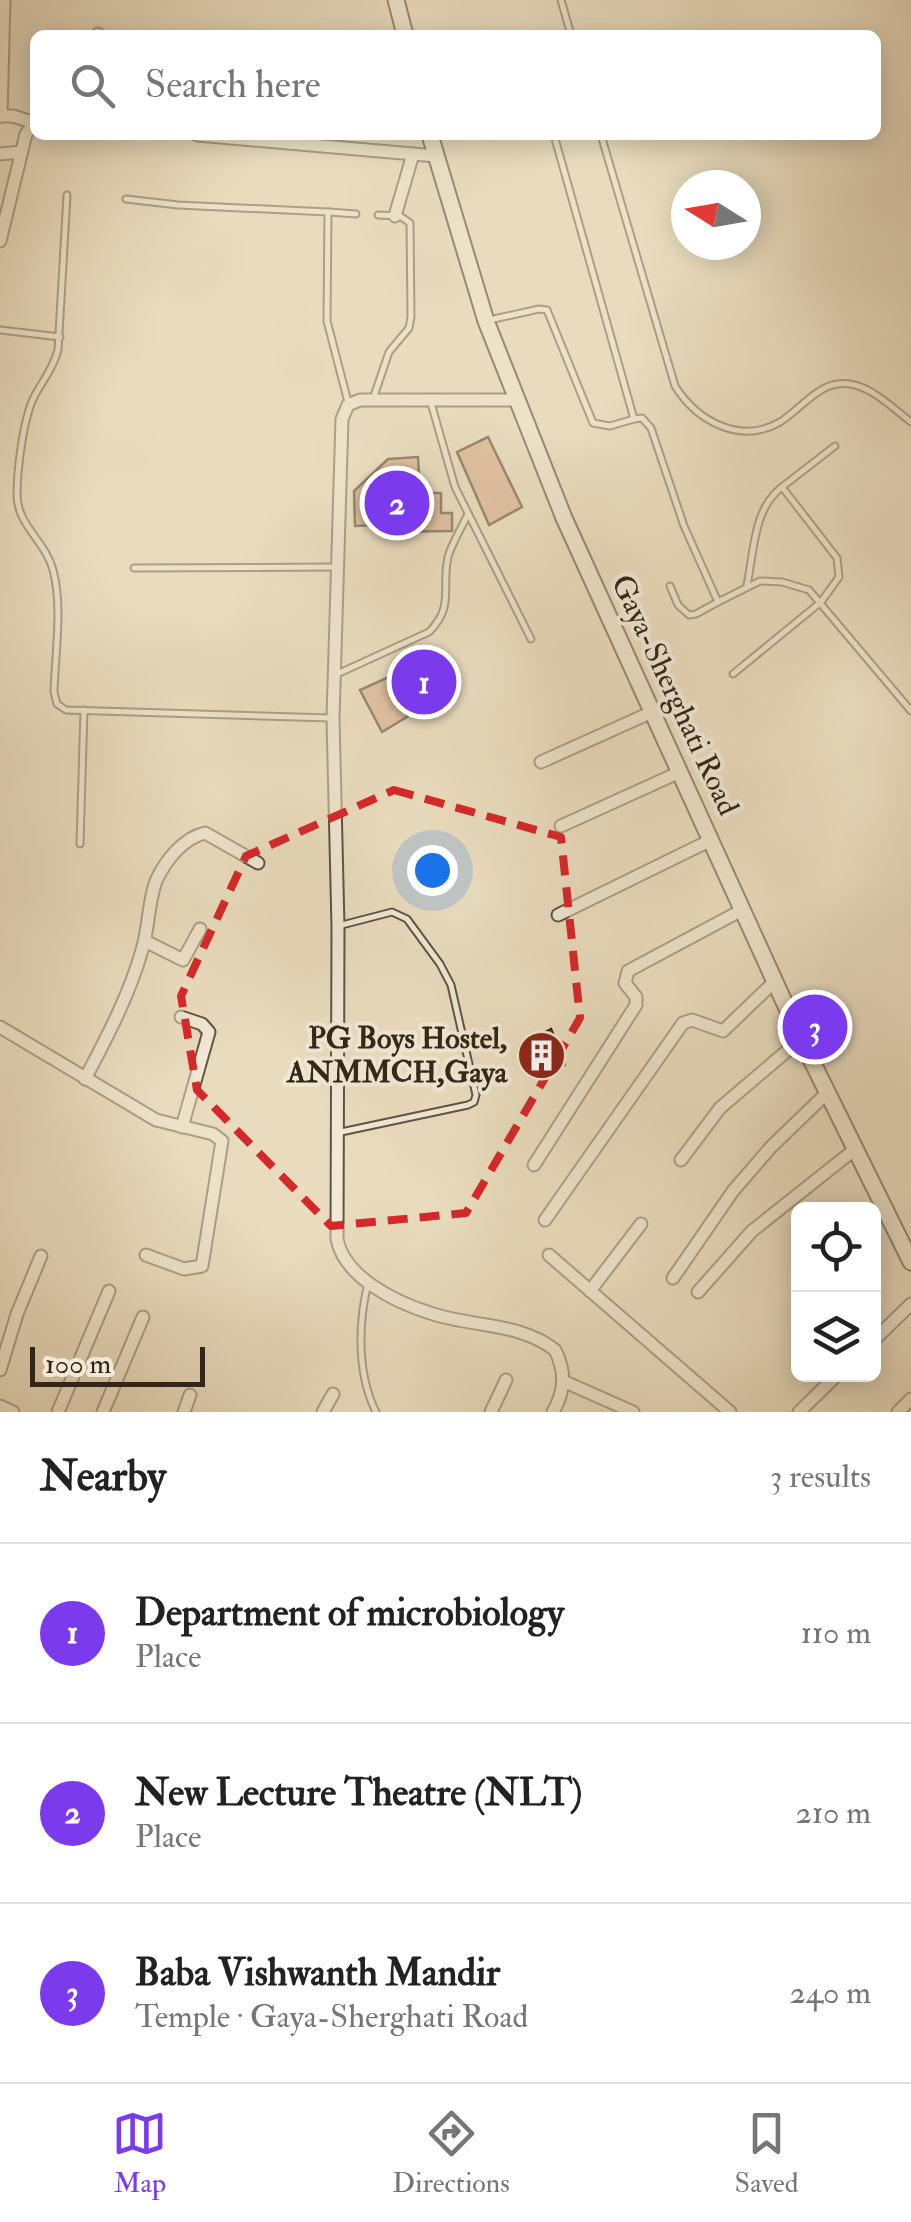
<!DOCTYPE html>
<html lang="en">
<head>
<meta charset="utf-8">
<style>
  body { margin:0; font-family:"IM FELL Double Pica",serif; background:#f2f2f2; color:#222 }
  .controls { position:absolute; right:30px; bottom:30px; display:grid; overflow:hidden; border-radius:15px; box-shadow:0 5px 25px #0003 }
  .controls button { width:90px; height:90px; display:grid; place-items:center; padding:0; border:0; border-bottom:2px solid #e0e0e0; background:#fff; color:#222; font:50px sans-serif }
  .compass { position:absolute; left:671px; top:170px; width:90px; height:90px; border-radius:50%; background:#fff; box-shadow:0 5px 25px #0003; rotate:281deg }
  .scale { position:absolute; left:30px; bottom:25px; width:175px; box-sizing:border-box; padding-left:10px; border:5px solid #342617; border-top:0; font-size:28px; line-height:35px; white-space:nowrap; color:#342617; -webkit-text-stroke:8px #f1e8d5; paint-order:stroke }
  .you { position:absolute; left:432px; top:870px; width:35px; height:35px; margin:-25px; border:8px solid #fff; border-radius:50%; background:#1a73e8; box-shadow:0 0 0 15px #1a73e833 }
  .badge { display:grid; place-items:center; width:65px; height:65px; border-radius:50%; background:#7c3aed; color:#fff; font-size:32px; font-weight:700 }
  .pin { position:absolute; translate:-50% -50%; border:5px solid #fff; box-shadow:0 2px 10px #0006 }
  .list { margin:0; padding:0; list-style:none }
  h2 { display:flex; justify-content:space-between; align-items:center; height:130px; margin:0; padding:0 40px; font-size:42px }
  h2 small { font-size:32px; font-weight:400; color:#767676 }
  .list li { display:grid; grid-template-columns:65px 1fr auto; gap:30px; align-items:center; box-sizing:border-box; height:180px; padding:0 40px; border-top:2px solid #e0e0e0 }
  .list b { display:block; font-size:38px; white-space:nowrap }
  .list p { margin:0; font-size:32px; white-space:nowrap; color:#767676 }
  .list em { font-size:32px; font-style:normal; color:#767676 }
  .icon { flex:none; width:55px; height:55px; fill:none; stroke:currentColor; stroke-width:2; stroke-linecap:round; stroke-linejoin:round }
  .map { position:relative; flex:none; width:911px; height:1412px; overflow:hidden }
  .search { position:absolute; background:#fff; box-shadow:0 5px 25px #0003; left:30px; right:30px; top:30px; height:110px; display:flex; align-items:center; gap:25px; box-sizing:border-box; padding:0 35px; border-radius:15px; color:#767676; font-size:38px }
  .sheet { height:670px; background:#fff }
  nav { display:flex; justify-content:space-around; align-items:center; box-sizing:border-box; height:140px; border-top:2px solid #e0e0e0; background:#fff; font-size:28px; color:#767676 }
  nav a { display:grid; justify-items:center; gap:5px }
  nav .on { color:#7c3aed }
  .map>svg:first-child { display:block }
</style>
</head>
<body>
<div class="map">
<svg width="911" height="1412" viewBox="0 0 911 1412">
  <rect width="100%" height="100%" fill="#e9dcbe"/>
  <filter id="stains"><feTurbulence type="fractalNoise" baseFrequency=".002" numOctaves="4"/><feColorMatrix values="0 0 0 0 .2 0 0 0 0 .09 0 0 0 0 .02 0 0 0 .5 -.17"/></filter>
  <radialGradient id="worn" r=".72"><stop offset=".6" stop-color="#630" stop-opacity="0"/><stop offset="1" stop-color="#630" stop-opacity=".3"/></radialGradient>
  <g fill="#daa381" stroke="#342617" stroke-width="2.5">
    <polygon points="488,437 522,507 489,525 457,452"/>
    <polygon points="418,457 420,493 441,493 441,513 452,513 452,531 380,532 380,525 355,526 354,491 388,459"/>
    <polygon points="424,662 437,688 422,695 407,671"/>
    <polygon points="391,676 410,715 382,732 360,690"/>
    <polygon points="551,1029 565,1065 530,1076 520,1046"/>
  </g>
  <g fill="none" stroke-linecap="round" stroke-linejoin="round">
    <defs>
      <g id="lane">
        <polyline points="561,0 571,35"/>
        <polyline points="554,135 634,419 642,418 651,428 684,526 718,602 760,581 782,582 809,590 911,711"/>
        <path d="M601,135l74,251c22,35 65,59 105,36 18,-11 36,-35 57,-38 28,-5 54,23 74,38"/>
        <path d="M67,195l-9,155c-5,19 -15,30 -24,47 -11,22 -17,74 -17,98 0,30 29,47 36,75 10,37 2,84 1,122l3,12 9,6 264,8"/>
        <polyline points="126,199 178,205 328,212 327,321 348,402"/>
        <polyline points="329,212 356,214"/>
        <polyline points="489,320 539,309 547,310 593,423 610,426 634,419"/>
        <polyline points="0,330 60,337"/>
        <polyline points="373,399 389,352 409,328 411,317 410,223 400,216 378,215"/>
        <polyline points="431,403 455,487 531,639"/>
        <polyline points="134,568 336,567"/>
        <path d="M747,585c7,-33 6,-76 35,-98"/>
        <polyline points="670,586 678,605 689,615 696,614 718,602"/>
        <polyline points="733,674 821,602 839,577 837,558 782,487 835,446"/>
        <path d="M335,675l94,-43c26,-26 12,-44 19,-75 4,-14 14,-30 20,-43"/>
        <polyline points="80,844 84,710"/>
        <polyline points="338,926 392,912 407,919 440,964 451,985 476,1095 474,1102 468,1105 341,1132"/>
        <path d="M368,1283c-10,41 -11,91 8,129"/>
      </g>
      <g id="street">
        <polyline points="98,35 98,34"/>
        <polyline points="0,116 13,116 35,123 26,134 0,241"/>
        <polyline points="1,116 4,0"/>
        <polyline points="197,135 436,156"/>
        <polyline points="0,154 21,152"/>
        <polyline points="395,216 413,154"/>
        <path d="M516,400h-156l-12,5 -6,14 -9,299 5,208 -1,313c7,38 58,63 93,74 40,14 90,9 125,37 11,22 10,41 -2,62"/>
        <polyline points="541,762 652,712"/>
        <polyline points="561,826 680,772"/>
        <polyline points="558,915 711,840"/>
        <polyline points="145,941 183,960 200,929"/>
        <polyline points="181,1017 202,1024 209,1032 182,1127"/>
        <polyline points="0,1027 156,1120 213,1134 222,1141 202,1266 184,1269 146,1255"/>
        <path d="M85,1079c22,-42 44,-83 57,-129 7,-22 6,-48 14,-69 9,-20 27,-43 49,-48l53,30"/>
        <polyline points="681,1160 720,1108 801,1039"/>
        <polyline points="534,1165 636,1005 636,997 625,983 628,971 742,910"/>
        <polyline points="545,1220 683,1023 692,1020 723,1031 774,982"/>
        <polyline points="549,1255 730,1412"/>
        <polyline points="673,1278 733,1191 771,1147 827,1093"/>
        <polyline points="590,1291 641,1224"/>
        <polyline points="698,1292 752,1231 854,1150"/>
        <polyline points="874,1340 911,1304"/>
        <polyline points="0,1370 17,1314 41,1256"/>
        <polyline points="563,1381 633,1412"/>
        <polyline points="0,1406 13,1412"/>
        <polyline points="58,1412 109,1291"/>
        <polyline points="103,1412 143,1317"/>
        <polyline points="184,1412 190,1395"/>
        <polyline points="323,1412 333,1394"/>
        <polyline points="491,1412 506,1380"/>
        <polyline points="799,1412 838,1374"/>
        <polyline points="898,1412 911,1399"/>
      </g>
      <g id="secondary">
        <polyline points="396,0 405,35"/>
        <polyline points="430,135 486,321 564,518 801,1039 911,1262"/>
      </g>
    </defs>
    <use href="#lane" stroke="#615441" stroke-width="9"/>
    <use href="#street" stroke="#615441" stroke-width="15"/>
    <use href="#secondary" stroke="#342617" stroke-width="19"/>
    <use href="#lane" stroke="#f1e8d5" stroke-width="5"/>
    <use href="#street" stroke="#f1e8d5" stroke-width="11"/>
    <use href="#secondary" stroke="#f1e8d5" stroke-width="15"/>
  </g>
  <path d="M0 0H911V1412H0ZM394,790l167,47 19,181 -114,195 -135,13 -134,-136 -16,-94 65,-140z" fill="#e9dcbe" fill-opacity=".55" fill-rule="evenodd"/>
  <path fill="none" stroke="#d62828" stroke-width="8" stroke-dasharray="20 12" stroke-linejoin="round" d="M394,790l167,47 19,181 -114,195 -135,13 -134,-136 -16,-94 65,-140z"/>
  <defs>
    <symbol id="building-disc" viewBox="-11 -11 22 22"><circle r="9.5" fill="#8f2418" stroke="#f1e8d5"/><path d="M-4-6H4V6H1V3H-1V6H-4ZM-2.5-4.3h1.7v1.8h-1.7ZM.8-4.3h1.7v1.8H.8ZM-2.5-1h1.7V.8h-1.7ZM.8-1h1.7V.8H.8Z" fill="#fff"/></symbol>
  </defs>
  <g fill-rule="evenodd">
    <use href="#building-disc" x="514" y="1028" width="55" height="55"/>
  </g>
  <g text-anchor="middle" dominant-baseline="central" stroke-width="8" stroke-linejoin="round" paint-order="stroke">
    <g font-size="30" fill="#342617" stroke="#f1e8d5">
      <text transform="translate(675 695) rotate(65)">Gaya-Sherghati Road</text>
    </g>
    <g font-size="30" font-weight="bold" fill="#342617" stroke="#f1e8d5" text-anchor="end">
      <text x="507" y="1038">PG Boys Hostel,<tspan x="507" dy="34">ANMMCH,Gaya</tspan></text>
    </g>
  </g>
  <rect width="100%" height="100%" filter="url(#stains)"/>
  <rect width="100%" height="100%" fill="url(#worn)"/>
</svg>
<div class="controls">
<button><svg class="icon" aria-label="locate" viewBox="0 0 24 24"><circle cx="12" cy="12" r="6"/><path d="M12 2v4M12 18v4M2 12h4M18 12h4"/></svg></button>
<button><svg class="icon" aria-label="layers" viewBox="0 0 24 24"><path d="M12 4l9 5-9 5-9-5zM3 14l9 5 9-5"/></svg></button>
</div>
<svg class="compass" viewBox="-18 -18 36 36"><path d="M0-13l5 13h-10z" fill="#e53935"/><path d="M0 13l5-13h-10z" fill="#767676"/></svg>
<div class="scale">100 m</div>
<div class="you"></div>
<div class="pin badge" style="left:424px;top:682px">1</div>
<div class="pin badge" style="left:397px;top:503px">2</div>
<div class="pin badge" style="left:815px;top:1027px">3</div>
<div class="search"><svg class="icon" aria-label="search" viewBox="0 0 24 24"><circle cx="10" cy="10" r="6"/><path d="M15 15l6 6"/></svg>Search here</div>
</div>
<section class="sheet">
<h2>Nearby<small>3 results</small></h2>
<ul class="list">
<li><span class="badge">1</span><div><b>Department of microbiology</b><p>Place</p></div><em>110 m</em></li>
<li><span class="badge">2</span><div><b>New Lecture Theatre (NLT)</b><p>Place</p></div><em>210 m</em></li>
<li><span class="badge">3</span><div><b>Baba Vishwanth Mandir</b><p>Temple · Gaya-Sherghati Road</p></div><em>240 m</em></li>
</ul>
</section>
<nav>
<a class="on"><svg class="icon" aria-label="map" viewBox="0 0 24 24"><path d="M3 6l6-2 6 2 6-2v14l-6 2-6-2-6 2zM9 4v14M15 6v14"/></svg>Map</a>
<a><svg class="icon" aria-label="directions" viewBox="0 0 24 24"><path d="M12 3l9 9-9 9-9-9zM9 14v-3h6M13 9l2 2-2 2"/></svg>Directions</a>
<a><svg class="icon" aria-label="saved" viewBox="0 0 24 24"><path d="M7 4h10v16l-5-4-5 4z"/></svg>Saved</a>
</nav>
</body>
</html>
